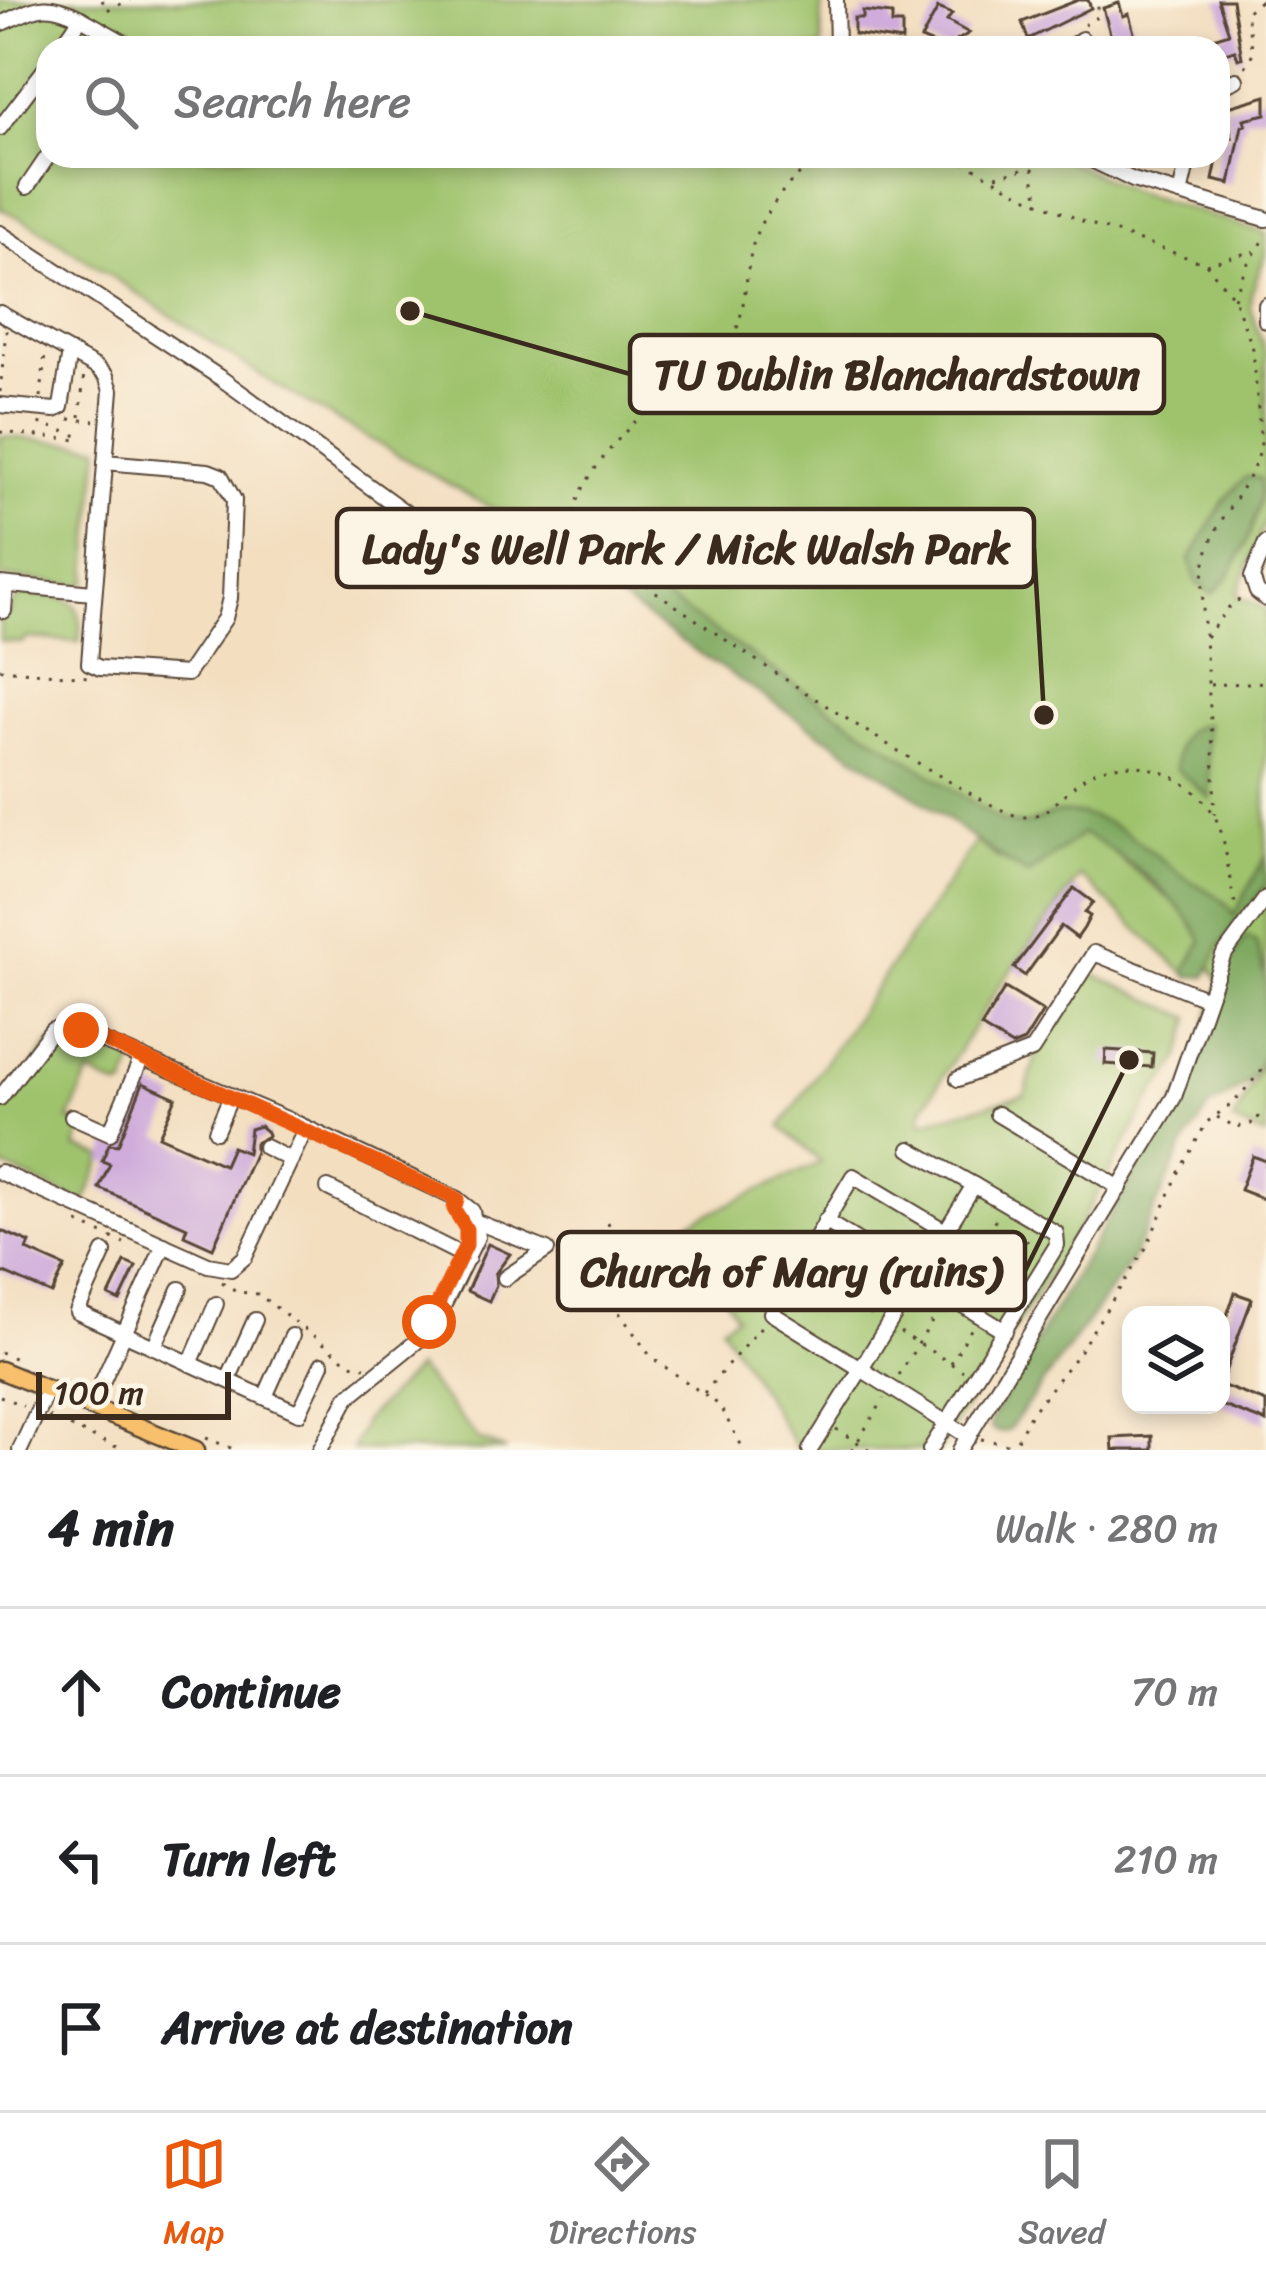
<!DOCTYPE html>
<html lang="en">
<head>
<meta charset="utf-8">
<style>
  body { margin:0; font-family:Sriracha,sans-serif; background:#f2f2f2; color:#202124 }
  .controls { position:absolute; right:36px; bottom:36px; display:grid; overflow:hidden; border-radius:24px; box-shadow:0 6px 18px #0003 }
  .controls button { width:108px; height:108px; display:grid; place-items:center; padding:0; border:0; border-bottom:3px solid #e0e0e0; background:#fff; color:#202124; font:60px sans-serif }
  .scale { position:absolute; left:36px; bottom:30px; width:195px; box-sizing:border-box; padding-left:12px; border:6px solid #3b2a1e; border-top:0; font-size:33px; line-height:42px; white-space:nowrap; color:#3b2a1e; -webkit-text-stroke:9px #fcf5e5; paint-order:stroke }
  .stop { position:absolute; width:36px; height:36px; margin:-27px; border:9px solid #ea580c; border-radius:50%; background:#fff }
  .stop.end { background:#ea580c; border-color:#fff; box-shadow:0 3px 12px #0008 }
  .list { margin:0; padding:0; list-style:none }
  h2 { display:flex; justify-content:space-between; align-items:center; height:156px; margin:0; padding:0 48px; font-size:51px }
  h2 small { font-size:39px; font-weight:400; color:#757577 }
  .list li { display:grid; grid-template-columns:78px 1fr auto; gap:36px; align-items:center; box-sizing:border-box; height:168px; padding:0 48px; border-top:3px solid #e0e0e0 }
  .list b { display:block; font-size:45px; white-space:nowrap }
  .list em { font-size:39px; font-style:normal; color:#757577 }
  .icon { flex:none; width:66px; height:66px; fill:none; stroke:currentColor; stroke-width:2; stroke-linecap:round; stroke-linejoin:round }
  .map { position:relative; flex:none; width:1266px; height:1450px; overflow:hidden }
  .search { position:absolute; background:#fff; box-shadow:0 6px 18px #0003; left:36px; right:36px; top:36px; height:132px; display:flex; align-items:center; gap:30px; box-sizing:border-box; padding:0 42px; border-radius:36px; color:#757577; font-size:45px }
  .sheet { height:660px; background:#fff }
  nav { display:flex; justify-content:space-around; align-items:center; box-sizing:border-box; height:168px; border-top:3px solid #e0e0e0; background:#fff; font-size:33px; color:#757577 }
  nav a { display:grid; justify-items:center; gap:6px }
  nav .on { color:#ea580c }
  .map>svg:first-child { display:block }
</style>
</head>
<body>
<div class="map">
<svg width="1266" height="1450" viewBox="0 0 1266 1450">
  <rect width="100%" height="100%" fill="#fcf5e5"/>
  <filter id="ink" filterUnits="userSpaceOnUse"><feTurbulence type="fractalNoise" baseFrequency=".00833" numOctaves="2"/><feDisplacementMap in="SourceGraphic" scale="24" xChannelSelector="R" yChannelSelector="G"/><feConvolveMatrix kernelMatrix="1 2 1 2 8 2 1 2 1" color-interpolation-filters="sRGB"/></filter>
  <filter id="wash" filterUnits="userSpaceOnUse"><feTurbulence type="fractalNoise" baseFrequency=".004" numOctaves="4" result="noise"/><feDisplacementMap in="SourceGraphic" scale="48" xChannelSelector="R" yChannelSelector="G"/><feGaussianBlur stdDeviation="2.7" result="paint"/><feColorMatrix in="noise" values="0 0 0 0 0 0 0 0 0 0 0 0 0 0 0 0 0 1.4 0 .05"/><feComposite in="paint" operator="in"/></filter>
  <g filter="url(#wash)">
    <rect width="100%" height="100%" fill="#f3dec0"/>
    <g fill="#9fc36d" stroke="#6d7646" stroke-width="3">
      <path d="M0,0h821l1,48h-774v108h1010l73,35 135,42v20l-15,41 -1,13 16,48v164l-29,76 29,14v527l-33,-14 33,-66 -67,-108 -13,20 2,8 -108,-100 -84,115 -74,119v12l103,-27 13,-46 50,-77 103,46c-6,31 -12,50 -36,73l-77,137 -139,222h-141l-77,-124 15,-10 -54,-90 139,-64 -40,-35 195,-286 23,18 84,-25 19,9 66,55 -11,-20 -72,-56 -64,27 -463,-312 -14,9 -19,-23 1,-6 -37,-10 -215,-123 -240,-159 -34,-17z"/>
      <polygon points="0,436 100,446 87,581 80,585 0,577"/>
      <path d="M23,594c41,4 63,-2 56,48l-51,-4 -6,5 -22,-2v-38l1,9 9,1 1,-8z"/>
      <polygon points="74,1035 131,1058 133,1065 125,1086 120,1088 89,1074 69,1120 84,1126 76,1147 104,1157 84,1203 0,1165 0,1108 50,1043"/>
      <polygon points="417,1368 479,1440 506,1450 352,1450 364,1421"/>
    </g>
    <g fill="#7fa960" stroke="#5d6a3f" stroke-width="3">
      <path d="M1246,477l14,1c6,29 -24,98 -48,116l-15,-11 -7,-23 33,-58z"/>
      <path d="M565,532l434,288c40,14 39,-10 71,-7 46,3 78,38 113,63 17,12 42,19 51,39l32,-60v30l-44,57 -16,35 -18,-1 -2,-7 16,-28c-19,-40 -80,-89 -120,-107l-54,40c-47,-25 -86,-61 -130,-90 -119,-78 -238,-155 -354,-238z"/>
      <path d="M1206,724l4,74 -34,-29c-1,-22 5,-42 30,-45z"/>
      <polygon points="1247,936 1256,942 1266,977 1266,1048 1255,1072 1245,1085 1210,1107 1183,1147 1130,1263 1008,1431 997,1432 990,1428 991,1419 1187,1083 1224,970"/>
    </g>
    <g id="blocks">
      <g fill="#cfacdb">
        <polygon points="1078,0 1088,0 1091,8 1028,39 1022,22"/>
        <polygon points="1218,0 1232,0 1242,58 1238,59 1235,50 1218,55 1213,38 1229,33"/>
        <polygon points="1119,3 1123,16 1129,14 1138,48 1114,48 1103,8"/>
        <polygon points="938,8 952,14 947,21 969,33 955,42 957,48 943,48 921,39"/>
        <polygon points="863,11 892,14 892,24 902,24 902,41 854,34 854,18 863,18"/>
        <polygon points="1266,96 1266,114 1244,119 1246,125 1242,126 1230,184 1213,180 1222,135 1232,137 1225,108"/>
        <polygon points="1074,888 1093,902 1085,913 1090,916 1084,928 1077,938 1061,926 1025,976 1014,968"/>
        <polygon points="1005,988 1043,1011 1024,1041 1012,1046 981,1027"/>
        <polygon points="1106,1050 1153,1053 1152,1067 1105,1064"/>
        <polygon points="143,1083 176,1098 159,1136 224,1165 232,1147 247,1153 250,1129 260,1126 267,1132 268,1136 255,1143 255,1152 213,1248 184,1235 187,1227 99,1188 110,1164 102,1161 109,1144 118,1145"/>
        <polygon points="1253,1156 1266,1161 1266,1200 1240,1190"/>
        <polygon points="0,1230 30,1243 27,1250 65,1267 52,1294 0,1271"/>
        <polygon points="488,1244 510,1254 495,1274 496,1285 489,1301 467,1291"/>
        <polygon points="125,1262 136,1267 120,1301 109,1296"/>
        <polygon points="1235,1293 1252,1299 1222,1380 1221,1332"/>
        <polygon points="1221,1385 1266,1402 1266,1422 1221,1405"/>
        <polygon points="1152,1436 1152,1450 1113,1450 1112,1438"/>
      </g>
    </g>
  </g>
  <g filter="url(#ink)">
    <use href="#blocks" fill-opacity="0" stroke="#574536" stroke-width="3"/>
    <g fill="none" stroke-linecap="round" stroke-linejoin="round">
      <defs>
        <g id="minor">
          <polyline points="836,0 837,48"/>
          <polyline points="81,18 125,43 122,48"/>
          <path d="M0,24c38,-17 45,-24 81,-6l-21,30"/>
          <polyline points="1069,48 1082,39"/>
          <polyline points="1218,88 1236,80"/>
          <polyline points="0,128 48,65"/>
          <polyline points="1083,156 1133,180 1266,219"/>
          <polyline points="27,187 48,156"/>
          <polyline points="1180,194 1189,156"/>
          <polyline points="0,233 222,379 475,563"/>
          <polyline points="1266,305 1266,321"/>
          <polyline points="0,313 96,367 106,376 111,390 89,663 100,668 187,674 225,618 230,598 234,500 221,476 208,471 105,462"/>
          <polyline points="0,405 55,410 61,407 70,352"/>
          <polyline points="1266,543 1252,577 1257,592 1266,599"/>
          <polyline points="0,584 93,593"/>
          <polyline points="4,611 6,585"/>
          <polyline points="958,1079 1032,1050 1094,953 1205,998"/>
          <polyline points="0,1098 52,1030 69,1027 296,1123 457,1199 472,1211 477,1237 432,1329 348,1397 320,1450"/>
          <polyline points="997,1114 1120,1188"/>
          <polyline points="72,1116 110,1133 142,1057"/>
          <polyline points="216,1131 231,1096"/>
          <polyline points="265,1147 291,1160"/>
          <polyline points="910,1149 974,1185"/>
          <polyline points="0,1172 208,1265 231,1269 245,1257 306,1128"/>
          <polyline points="328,1188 468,1258"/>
          <polyline points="825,1221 1005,1331"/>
          <polyline points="477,1222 547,1250 505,1278"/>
          <polyline points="104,1252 77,1312 299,1413 322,1364"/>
          <polyline points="154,1347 180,1289"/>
          <polyline points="190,1364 216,1304"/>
          <polyline points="228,1380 255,1320"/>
          <polyline points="265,1397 292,1336"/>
          <polyline points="90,1409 164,1245"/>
          <polyline points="20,1450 47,1391"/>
          <polyline points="810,1450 861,1369 969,1437"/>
          <polyline points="930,1450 1057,1245 1056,1233 974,1185 861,1369 771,1313 853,1176 945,1231"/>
          <polyline points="960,1450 1174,1097 1223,956 1266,898"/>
        </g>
        <polyline id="major" points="0,1370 196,1450"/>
      </defs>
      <use href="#minor" stroke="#574536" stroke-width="18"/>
      <use href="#major" stroke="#574536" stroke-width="21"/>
      <g stroke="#574536" stroke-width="3" stroke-dasharray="3 9" stroke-linecap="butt">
        <polyline points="102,0 107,10 130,0"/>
        <polyline points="1259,0 1266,4"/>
        <polyline points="1084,25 1099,16 1097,0"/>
        <polyline points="1245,67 1253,53 1246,12 1261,0"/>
        <path d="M831,156c-11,7 -28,14 -38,24 -12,11 -30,38 -36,52 -15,39 -7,86 -33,122 -11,16 -38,22 -53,34 -30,25 -86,81 -95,119 -3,14 1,23 11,32 36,38 398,276 435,278 26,1 40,-23 59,-37 30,-23 72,-17 102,3 49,32 39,72 52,120"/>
        <path d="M953,156l68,38 61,27 124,43 28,34 19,51 8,97c-7,36 -44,69 -54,108 -7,25 -4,57 -2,83 3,60 11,118 9,177"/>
        <polyline points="1036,156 1032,174 1040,201"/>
        <polyline points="996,176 1020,170 1031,163"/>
        <polyline points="1206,264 1254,251"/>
        <polyline points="1234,298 1246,266 1266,237"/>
        <polyline points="0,392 6,330"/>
        <polyline points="41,397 45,353"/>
        <polyline points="80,417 84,373"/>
        <polyline points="69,419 95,421"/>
        <polyline points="0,432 78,440 78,436 39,423"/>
        <polyline points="1206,637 1232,603 1245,598"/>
        <polyline points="0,669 88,677"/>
        <polyline points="1210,685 1266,682"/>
        <polyline points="1217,1117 1236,1127 1251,1124 1255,1116 1266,1121"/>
        <polyline points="608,1222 621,1263 612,1290 613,1304 651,1357 719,1405 744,1450"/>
        <polyline points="78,1223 124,1243"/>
        <polyline points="957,1239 1020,1278"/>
        <polyline points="808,1276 877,1318"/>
        <polyline points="222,1282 238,1292 258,1294 351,1364 365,1367"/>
        <polyline points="956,1283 998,1215"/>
        <polyline points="987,1302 1031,1234"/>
        <polyline points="900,1332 963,1371"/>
        <polyline points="0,1352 20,1361"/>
        <polyline points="951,1363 973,1326"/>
        <polyline points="899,1375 941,1307"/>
        <polyline points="704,1393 764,1323"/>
        <polyline points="0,1396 23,1406"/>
        <polyline points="48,1417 123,1450"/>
        <polyline points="836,1429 870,1450"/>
        <polyline points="206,1438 236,1450"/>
        <polyline points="981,1439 1012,1445"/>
        <polyline points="852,1450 884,1399"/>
        <polyline points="1012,1450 1031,1413 1077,1355 1146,1248 1180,1170 1207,1122 1234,1102 1266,1066"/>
      </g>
      <use href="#minor" stroke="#fff" stroke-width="14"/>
      <use href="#major" stroke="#f8bf6c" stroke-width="16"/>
    </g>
  </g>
  <g fill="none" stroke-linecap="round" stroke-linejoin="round" filter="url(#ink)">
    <polyline stroke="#ea580c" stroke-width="15" points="81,1030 457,1199 454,1209 466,1229 466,1245 429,1322"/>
  </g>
  <path fill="none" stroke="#3b2a1e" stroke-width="4.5" d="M410 311L630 374M1044 715L1034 548M1129 1060L1025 1271"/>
  <g fill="#3b2a1e" stroke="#fcf5e5" stroke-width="4.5">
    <circle cx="410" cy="311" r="12"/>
    <circle cx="1044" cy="715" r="12"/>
    <circle cx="1129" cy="1060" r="12"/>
  </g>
  <g fill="#fcf5e5" stroke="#3b2a1e" stroke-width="4.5">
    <rect x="630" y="335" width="534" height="78" rx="12"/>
    <rect x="337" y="509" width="697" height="78" rx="12"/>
    <rect x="558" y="1232" width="467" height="78" rx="12"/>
  </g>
  <g font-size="42" text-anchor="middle" font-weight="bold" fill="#3b2a1e">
    <text x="897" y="389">TU Dublin Blanchardstown</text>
    <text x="686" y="563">Lady's Well Park / Mick Walsh Park</text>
    <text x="791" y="1286">Church of Mary (ruins)</text>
  </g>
</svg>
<div class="controls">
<button><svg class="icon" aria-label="layers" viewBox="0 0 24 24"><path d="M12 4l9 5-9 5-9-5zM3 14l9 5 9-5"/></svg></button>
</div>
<div class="scale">100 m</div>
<div class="stop" style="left:429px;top:1322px"></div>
<div class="stop end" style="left:81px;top:1030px"></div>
<div class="search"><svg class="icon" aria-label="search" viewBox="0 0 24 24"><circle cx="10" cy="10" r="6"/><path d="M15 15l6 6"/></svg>Search here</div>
</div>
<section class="sheet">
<h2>4 min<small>Walk · 280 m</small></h2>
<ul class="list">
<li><svg class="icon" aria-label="ahead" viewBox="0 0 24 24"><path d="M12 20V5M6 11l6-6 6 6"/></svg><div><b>Continue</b></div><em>70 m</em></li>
<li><svg class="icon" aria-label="left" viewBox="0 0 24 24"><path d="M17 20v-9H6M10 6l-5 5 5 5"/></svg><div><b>Turn left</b></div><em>210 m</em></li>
<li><svg class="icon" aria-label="arrive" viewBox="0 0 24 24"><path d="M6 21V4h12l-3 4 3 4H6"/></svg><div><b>Arrive at destination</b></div></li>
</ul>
</section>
<nav>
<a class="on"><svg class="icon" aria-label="map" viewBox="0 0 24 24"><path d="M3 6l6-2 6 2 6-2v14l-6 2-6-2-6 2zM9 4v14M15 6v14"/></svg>Map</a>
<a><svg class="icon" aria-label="directions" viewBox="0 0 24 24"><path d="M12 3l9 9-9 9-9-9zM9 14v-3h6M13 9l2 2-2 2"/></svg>Directions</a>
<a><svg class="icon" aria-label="saved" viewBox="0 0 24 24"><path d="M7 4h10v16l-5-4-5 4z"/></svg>Saved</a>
</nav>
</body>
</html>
